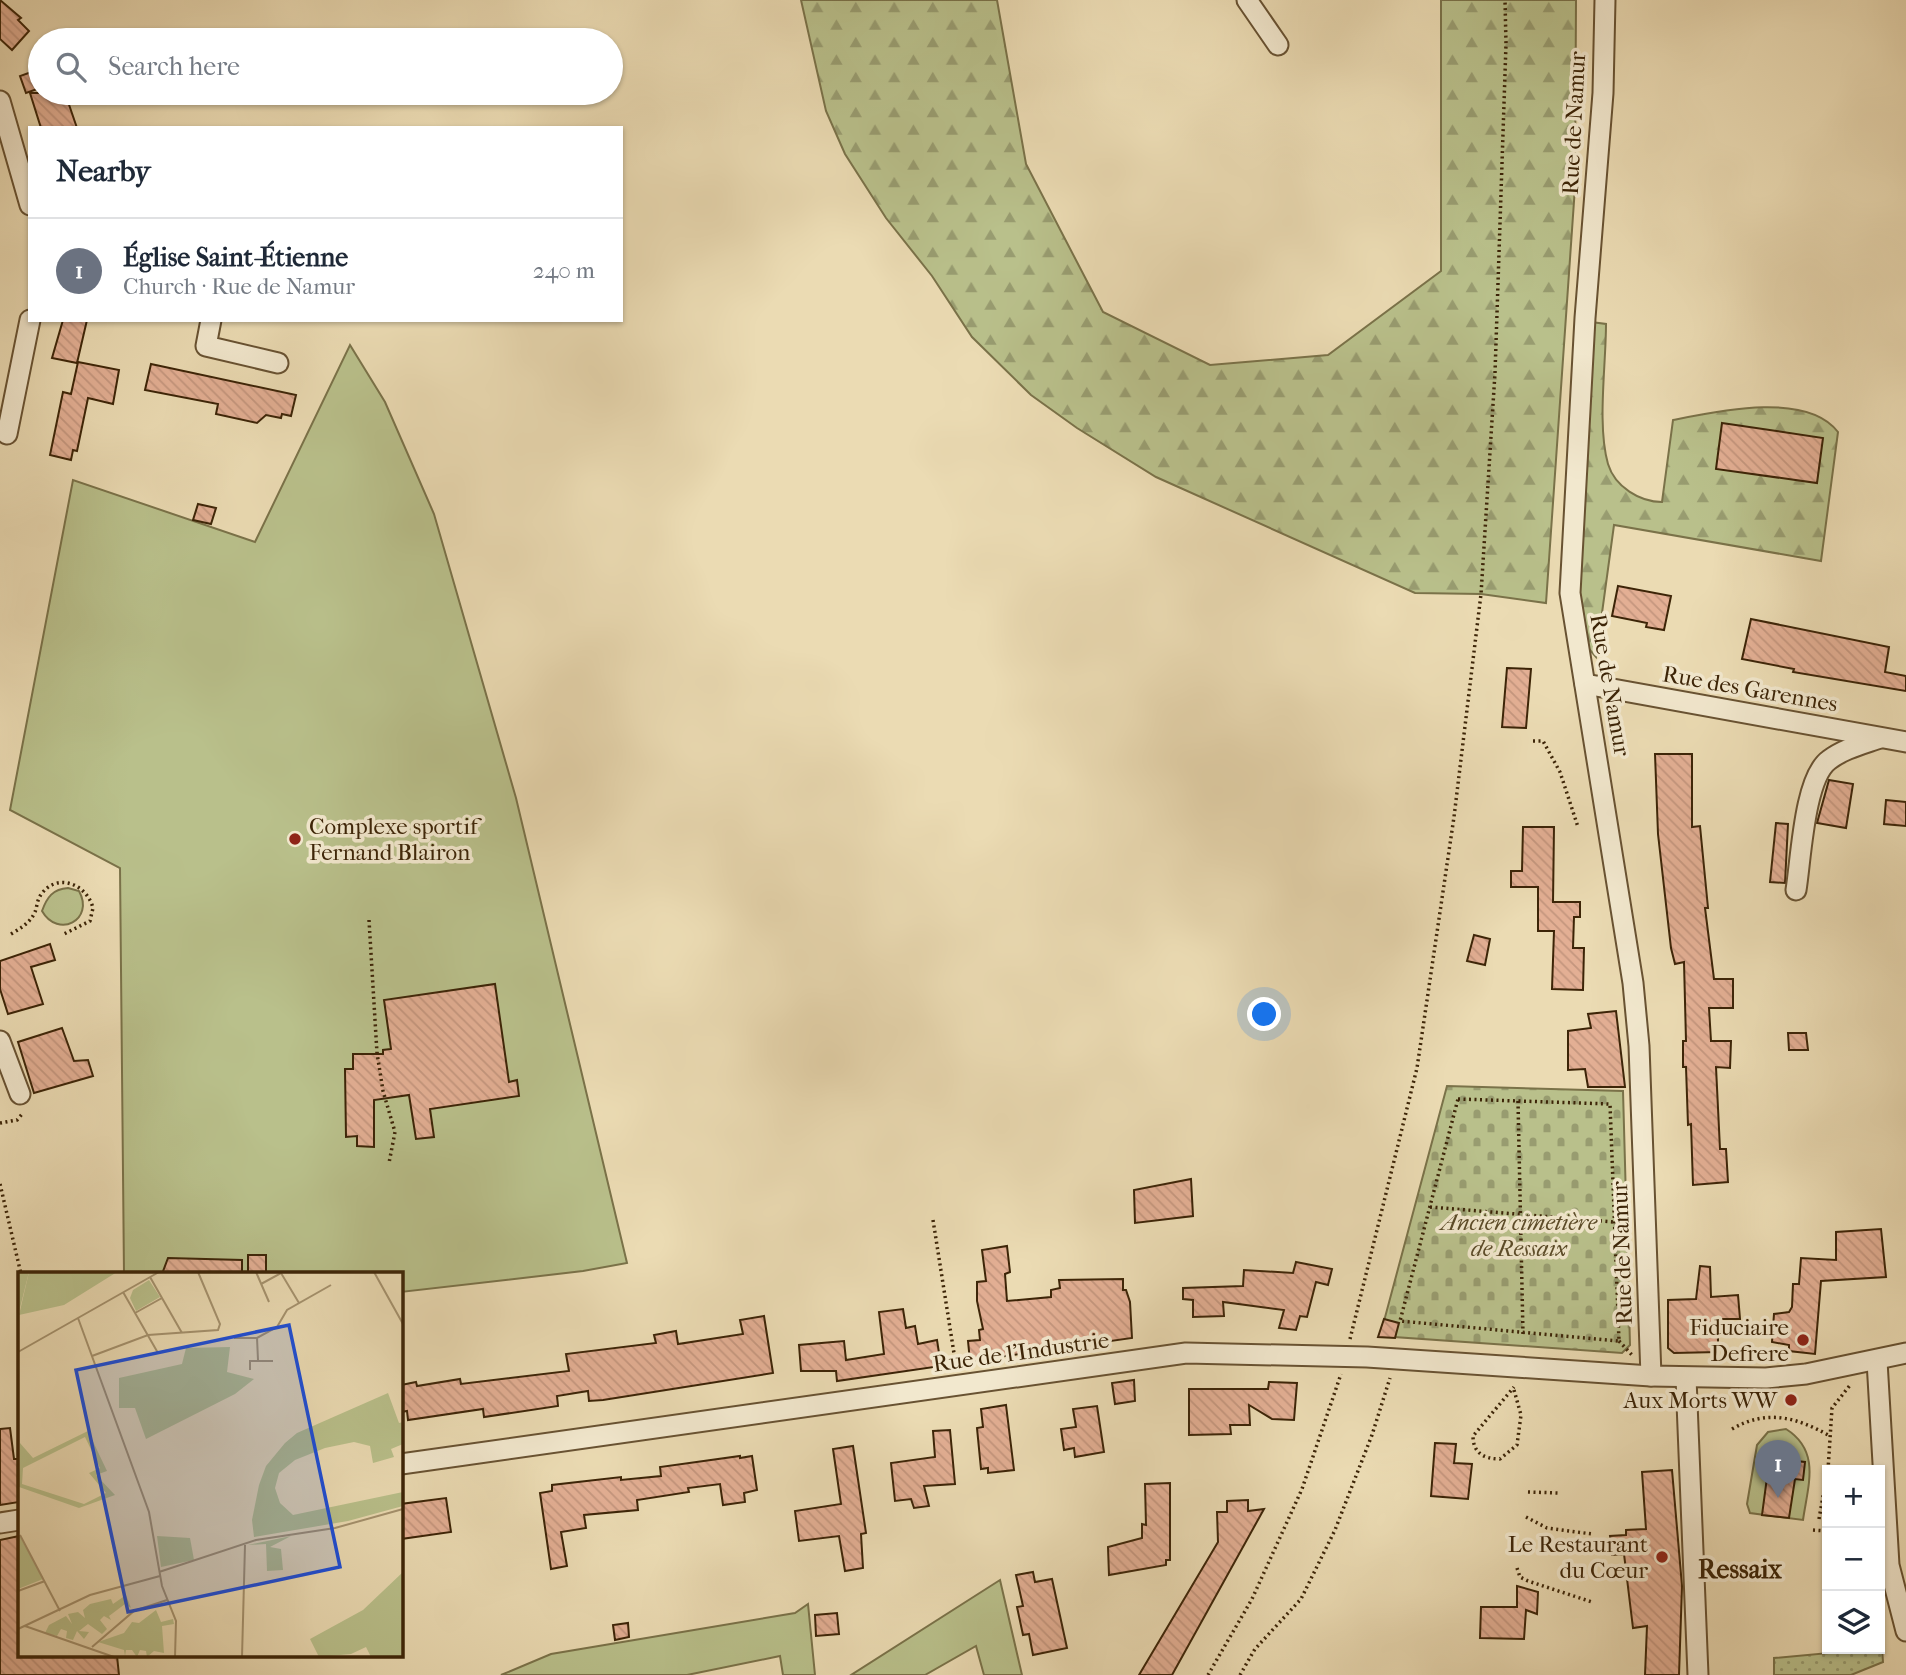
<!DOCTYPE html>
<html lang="en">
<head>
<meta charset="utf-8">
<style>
  body { margin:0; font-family:"IM FELL French Canon",serif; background:#f6f6f7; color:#1f2937 }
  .controls { position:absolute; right:21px; bottom:21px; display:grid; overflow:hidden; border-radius:0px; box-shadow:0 2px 5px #0004 }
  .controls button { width:63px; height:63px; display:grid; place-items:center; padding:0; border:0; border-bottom:2px solid #e0e1e3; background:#fff; color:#1f2937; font:35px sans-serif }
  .you { position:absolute; left:1265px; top:1015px; width:24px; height:24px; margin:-18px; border:5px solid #fff; border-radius:50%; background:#1a73e8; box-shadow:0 0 0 10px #1a73e833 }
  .badge { display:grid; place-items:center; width:46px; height:46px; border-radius:50%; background:#0b8043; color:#fff; font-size:23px; font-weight:700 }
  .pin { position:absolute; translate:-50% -58px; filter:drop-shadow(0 2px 4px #0008) }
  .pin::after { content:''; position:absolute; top:37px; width:24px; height:21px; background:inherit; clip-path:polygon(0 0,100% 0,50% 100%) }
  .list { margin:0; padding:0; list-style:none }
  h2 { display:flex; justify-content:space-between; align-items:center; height:91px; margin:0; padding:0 28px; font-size:30px }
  h2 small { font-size:23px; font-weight:400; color:#747a83 }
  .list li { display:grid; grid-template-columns:46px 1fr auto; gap:21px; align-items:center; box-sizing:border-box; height:105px; padding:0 28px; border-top:2px solid #e0e1e3 }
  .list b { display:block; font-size:26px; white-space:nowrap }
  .list p { margin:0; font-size:23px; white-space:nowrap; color:#747a83 }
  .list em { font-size:23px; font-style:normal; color:#747a83 }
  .icon { flex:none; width:38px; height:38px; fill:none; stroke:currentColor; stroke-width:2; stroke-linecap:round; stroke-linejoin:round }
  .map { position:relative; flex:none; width:1906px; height:1675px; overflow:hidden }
  .search { position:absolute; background:#fff; box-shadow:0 2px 5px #0004; left:28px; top:28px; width:595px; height:77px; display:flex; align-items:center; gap:18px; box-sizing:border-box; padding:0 24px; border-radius:38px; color:#747a83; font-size:26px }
  .panel { position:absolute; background:#fff; box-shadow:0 2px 5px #0004; left:28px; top:126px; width:595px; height:196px; border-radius:0px }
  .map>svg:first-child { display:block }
</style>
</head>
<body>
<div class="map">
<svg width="1906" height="1675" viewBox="0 0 1906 1675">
  <defs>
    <pattern id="forest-firs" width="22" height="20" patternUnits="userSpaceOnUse" patternTransform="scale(1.75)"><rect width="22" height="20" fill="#b9c08b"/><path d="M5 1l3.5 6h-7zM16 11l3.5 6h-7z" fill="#989c70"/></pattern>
    <pattern id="cemetery-stones" width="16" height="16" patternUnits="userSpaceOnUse" patternTransform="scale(1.75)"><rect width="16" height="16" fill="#b9c08b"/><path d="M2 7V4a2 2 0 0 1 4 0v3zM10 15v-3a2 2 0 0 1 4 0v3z" fill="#989c70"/></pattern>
    <pattern id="park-dots" width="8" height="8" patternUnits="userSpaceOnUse" patternTransform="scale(1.75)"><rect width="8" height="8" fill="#b9c08b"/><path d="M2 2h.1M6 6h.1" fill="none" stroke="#989c70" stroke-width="1.8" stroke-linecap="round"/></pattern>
    <pattern id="building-back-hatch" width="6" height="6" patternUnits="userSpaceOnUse" patternTransform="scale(1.75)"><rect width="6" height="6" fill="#e3af94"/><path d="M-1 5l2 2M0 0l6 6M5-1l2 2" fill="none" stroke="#c4967e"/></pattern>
  </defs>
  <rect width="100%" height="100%" fill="#ebdbb3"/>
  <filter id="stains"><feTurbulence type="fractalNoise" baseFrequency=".00286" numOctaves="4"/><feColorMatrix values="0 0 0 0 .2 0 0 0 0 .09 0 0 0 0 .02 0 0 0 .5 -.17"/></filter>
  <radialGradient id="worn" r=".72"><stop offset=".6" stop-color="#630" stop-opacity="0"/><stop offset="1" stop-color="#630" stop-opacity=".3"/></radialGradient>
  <g fill="#b9c08b" stroke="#7a7249" stroke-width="2">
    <polygon points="350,345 385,402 434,514 516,798 627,1263 583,1271 401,1292 401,1274 124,1274 120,868 10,810 73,480 255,542"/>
    <path d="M68,888l11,3c16,29 -21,48 -37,20 5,-14 11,-22 26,-23z"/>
    <path d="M1786,1429c35,22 22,56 17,91l-53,-7 -3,-9 10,-59 11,-13z"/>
    <polygon points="1000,1580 1022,1675 984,1675 976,1646 925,1675 851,1675"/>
    <polygon points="808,1604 815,1675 783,1675 780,1656 687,1675 501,1675 551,1654 795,1613"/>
  </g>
  <g fill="url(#forest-firs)" stroke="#7a7249" stroke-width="2">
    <polygon points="801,0 997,0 1026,164 1103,312 1210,365 1328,355 1441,271 1441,0 1576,0 1575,187 1546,603 1481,594 1415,593 1156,477 1077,428 1031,395 972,337 932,276 886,218 845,154 826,111"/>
    <path d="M1591,322l15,2c0,42 -9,101 2,140 7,23 32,38 54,38l11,-82c44,-9 134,-29 165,12l-17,129 -207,-36 -18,132 -14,-16 -4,-42z"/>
  </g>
  <polygon fill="url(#cemetery-stones)" stroke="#7a7249" stroke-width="2" points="1447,1086 1623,1091 1630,1345 1622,1353 1380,1336"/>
  <polygon fill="url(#park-dots)" stroke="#7a7249" stroke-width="2" points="1882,1648 1883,1662 1851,1675 1774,1675 1774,1658"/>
  <g fill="url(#building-back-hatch)" stroke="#3c2407" stroke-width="2">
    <polygon points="0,0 21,18 18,20 29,31 12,50 0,39"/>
    <polygon points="40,69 40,88 26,93 20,76"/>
    <polygon points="30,93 65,93 77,128 41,128"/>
    <polygon points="63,320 87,320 77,363 52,358"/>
    <polygon points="78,362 119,370 113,404 88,398 77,451 73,450 71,460 50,455 63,392 71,394"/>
    <polygon points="151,364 296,395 291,416 282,414 281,418 266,415 257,423 216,414 218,404 145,390"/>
    <polygon points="1722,423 1823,438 1817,483 1716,469"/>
    <polygon points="198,504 216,508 211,524 193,520"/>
    <polygon points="1618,586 1671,596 1664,630 1646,627 1647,623 1612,616"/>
    <polygon points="1751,619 1889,647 1885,672 1906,676 1906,691 1793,672 1794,669 1742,659"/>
    <polygon points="1507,668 1531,669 1526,728 1502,727"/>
    <polygon points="1655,754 1692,754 1692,827 1700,826 1708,908 1705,908 1714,979 1733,979 1733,1008 1709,1008 1711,1041 1731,1041 1730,1068 1716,1067 1720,1149 1726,1149 1728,1182 1693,1185 1691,1124 1688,1125 1686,1067 1683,1067 1683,1041 1686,1041 1684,962 1675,964 1671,948 1658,834"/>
    <polygon points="1829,780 1853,784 1846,828 1817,823"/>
    <polygon points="1886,800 1906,802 1906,826 1884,824"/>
    <polygon points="1776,823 1788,824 1785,883 1770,882"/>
    <polygon points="1523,827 1554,827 1553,902 1580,902 1580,917 1574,917 1573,948 1584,948 1583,990 1552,989 1554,931 1538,931 1538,887 1511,887 1511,871 1522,871"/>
    <polygon points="1474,935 1490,939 1485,965 1467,961"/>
    <polygon points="50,944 55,960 31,967 43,1004 8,1014 0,989 0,961"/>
    <polygon points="495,984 509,1082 517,1080 519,1096 430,1109 434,1137 416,1139 409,1095 374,1100 374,1147 357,1146 357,1136 346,1137 345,1069 353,1069 353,1054 383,1054 383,1050 391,1049 384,1000"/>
    <polygon points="1616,1011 1625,1087 1588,1087 1585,1069 1568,1070 1568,1031 1591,1028 1588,1014"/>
    <polygon points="62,1028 74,1061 88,1060 93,1076 34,1093 18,1042"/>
    <polygon points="1788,1033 1806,1033 1808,1050 1789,1050"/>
    <polygon points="1191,1179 1193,1216 1135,1223 1134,1190"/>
    <polygon points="1881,1229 1886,1277 1821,1281 1815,1354 1789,1351 1789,1345 1772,1342 1774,1314 1789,1312 1792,1307 1793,1284 1799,1284 1801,1258 1836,1260 1836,1232"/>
    <polygon points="1007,1246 1010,1272 1005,1274 1007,1301 1051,1297 1051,1290 1060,1288 1059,1280 1123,1279 1123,1290 1126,1290 1130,1302 1132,1338 970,1361 968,1341 980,1340 979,1330 983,1329 977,1301 977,1282 986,1281 982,1250"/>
    <rect x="248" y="1255" width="18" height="19"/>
    <polygon points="168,1258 242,1260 242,1274 162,1274"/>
    <polygon points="1296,1262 1332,1269 1328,1285 1316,1282 1307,1317 1300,1316 1296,1330 1279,1328 1284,1310 1223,1302 1224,1316 1193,1317 1193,1300 1183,1299 1183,1288 1243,1286 1244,1270 1293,1273"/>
    <polygon points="1700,1266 1710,1267 1711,1297 1738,1295 1740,1319 1718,1319 1718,1352 1674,1353 1668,1348 1668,1300 1696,1299"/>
    <polygon points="903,1309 906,1328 915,1326 918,1344 937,1340 941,1366 837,1381 836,1371 801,1371 799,1345 844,1341 846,1360 884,1354 879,1312"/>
    <polygon points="764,1316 773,1373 603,1400 589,1401 588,1391 557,1396 558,1406 484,1417 483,1409 408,1420 407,1411 401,1412 401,1385 416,1382 417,1386 460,1379 461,1384 569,1371 566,1354 656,1343 654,1335 676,1331 678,1344 743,1334 740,1320"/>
    <polygon points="1384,1319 1399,1323 1395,1338 1378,1337"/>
    <polygon points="1134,1380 1135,1401 1115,1404 1112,1383"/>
    <polygon points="1269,1382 1297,1383 1294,1420 1272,1419 1249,1405 1250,1425 1230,1425 1231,1434 1189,1435 1189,1389 1268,1389"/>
    <polygon points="1006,1405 1014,1470 988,1473 988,1468 981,1469 977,1428 983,1427 981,1409"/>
    <polygon points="1097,1406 1104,1452 1075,1457 1074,1448 1064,1450 1061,1429 1076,1427 1073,1409"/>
    <polygon points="10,1428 14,1459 19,1459 19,1502 0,1505 0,1429"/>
    <polygon points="950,1430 955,1484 924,1486 929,1506 914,1508 911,1499 895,1501 891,1463 935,1457 933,1431"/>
    <polygon points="1435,1443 1456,1444 1454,1463 1472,1464 1468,1499 1431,1496"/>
    <polygon points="1779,1444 1790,1446 1796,1461 1805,1462 1803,1480 1795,1479 1789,1518 1762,1515 1768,1470 1759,1469 1761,1451 1773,1453"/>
    <polygon points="853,1446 866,1533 861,1534 863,1568 845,1571 839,1536 799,1541 795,1511 841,1504 833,1449"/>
    <polygon points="740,1456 740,1458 752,1456 757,1490 744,1493 745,1502 723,1505 720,1484 688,1488 689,1492 637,1500 638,1510 584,1515 586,1528 561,1532 567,1566 551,1569 540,1493 552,1491 552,1485 621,1477 621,1480 661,1476 660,1467"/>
    <polygon points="1672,1470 1682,1586 1679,1675 1645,1675 1647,1626 1633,1628 1624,1554 1612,1555 1610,1536 1626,1535 1626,1530 1646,1529 1642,1472"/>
    <polygon points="1170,1483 1170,1560 1166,1560 1166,1565 1109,1575 1108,1547 1142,1538 1142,1524 1146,1525 1145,1484"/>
    <polygon points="446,1498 451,1532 401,1539 401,1504"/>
    <polygon points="1248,1500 1248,1511 1264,1509 1172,1675 1139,1675 1218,1542 1217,1512 1227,1512 1227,1501"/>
    <polygon points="19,1536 19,1656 117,1656 119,1675 0,1675 0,1540"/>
    <polygon points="1033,1572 1035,1582 1052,1579 1067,1648 1033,1655 1029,1634 1023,1635 1017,1607 1023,1606 1016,1575"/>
    <polygon points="1517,1586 1538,1592 1537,1614 1526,1610 1524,1639 1480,1638 1481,1607 1517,1607"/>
    <polygon points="837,1613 839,1634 816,1636 815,1615"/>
    <polygon points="628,1623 629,1637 615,1640 613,1625"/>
  </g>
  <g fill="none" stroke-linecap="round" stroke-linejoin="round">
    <defs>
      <g id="minor">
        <polyline points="1247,0 1278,45"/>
        <polyline points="1605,0 1603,93 1585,318 1570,593 1633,983 1639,1046 1651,1376"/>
        <polyline points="0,101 30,205"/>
        <polyline points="211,320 206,346 278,363"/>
        <polyline points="7,434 30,320"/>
        <polyline points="1585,684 1906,742"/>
        <path d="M1796,890c5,-30 8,-112 33,-130 14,-11 34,-16 51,-22"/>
        <polyline points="0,1041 20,1094"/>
        <polyline points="1877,1361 1889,1565 1906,1631"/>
        <polyline points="1686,1378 1698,1675"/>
        <polyline points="401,1464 1186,1353 1367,1357 1651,1376 1766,1378 1806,1374 1906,1353"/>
        <polyline points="0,1523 19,1520"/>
      </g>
    </defs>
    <use href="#minor" stroke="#685232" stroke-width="23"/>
    <g stroke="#3c2407" stroke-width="3.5" stroke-dasharray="2 3.5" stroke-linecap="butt">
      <polyline points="1533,741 1543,741 1560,772 1578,827"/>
      <polyline points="369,920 377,1053 383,1091 395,1132 389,1163"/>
      <path d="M11,934c10,-6 19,-11 24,-22 2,-5 2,-11 5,-16 16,-25 47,-12 53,12l-3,13 -26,13"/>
      <polygon points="1458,1099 1610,1104 1619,1341 1400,1321"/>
      <polyline points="1518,1101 1523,1334"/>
      <polyline points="0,1123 17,1120 23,1113"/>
      <polyline points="0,1184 21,1274"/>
      <polyline points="1430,1207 1614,1222"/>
      <polyline points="933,1220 956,1366"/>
      <polyline points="1350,1339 1417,1068 1454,817 1481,594 1495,373 1506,44 1505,0"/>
      <polyline points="1619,1341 1632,1355"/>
      <path d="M1514,1390l7,25 -4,30 -17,14c-16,0 -27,-6 -27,-23l41,-49"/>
      <path d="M1732,1429c35,-20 64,-12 98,7"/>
      <polyline points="1828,1470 1832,1408 1851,1384"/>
      <polyline points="1528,1492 1558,1493"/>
      <polyline points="1526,1517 1547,1528 1592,1534"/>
      <polyline points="1819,1519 1827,1474"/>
      <polyline points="1813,1530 1827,1531"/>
      <polyline points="1517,1568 1520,1577 1528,1581 1592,1602"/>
      <polyline points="1208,1675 1252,1599 1302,1489 1341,1374"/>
      <polyline points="1240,1675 1255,1649 1301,1599 1335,1530 1372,1435 1390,1378"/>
    </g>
    <use href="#minor" stroke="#f2e8ce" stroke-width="19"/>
  </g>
  <g fill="#8f2418" stroke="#f2e8ce" stroke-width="2.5">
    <circle cx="295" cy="839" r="7"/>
    <circle cx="1803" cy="1340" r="7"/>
    <circle cx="1791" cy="1400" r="7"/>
    <circle cx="1662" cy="1557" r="7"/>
  </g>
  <g text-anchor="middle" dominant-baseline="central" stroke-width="7" stroke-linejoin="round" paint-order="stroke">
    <g font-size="23" fill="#3c2407" stroke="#f2e8ce">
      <text transform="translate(1574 123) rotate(-87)">Rue de Namur</text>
      <text transform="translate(1610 685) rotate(80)">Rue de Namur</text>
      <text transform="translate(1750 689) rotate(10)">Rue des Garennes</text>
      <text transform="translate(1622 1253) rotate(-92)">Rue de Namur</text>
      <text transform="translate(1021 1352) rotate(-8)">Rue de l'Industrie</text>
    </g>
    <g font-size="23" fill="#3c2407" stroke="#f2e8ce" text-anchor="end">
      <text x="309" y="826" text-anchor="start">Complexe sportif<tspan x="309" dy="26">Fernand Blairon</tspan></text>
      <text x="1789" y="1327">Fiduciaire<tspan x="1789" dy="26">Defrere</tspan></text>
      <text x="1777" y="1400">Aux Morts WW</text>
      <text x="1648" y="1544">Le Restaurant<tspan x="1648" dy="26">du Cœur</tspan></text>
    </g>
    <g font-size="23" font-style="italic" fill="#5b4b28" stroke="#f2e8ce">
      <text x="1519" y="1222">Ancien cimetière<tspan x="1519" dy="26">de Ressaix</tspan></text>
    </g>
    <g font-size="26" font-weight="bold" fill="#3c2407" stroke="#f2e8ce">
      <text x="1740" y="1569">Ressaix</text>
    </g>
  </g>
  <g transform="translate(18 1272)">
    <rect width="385" height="385" fill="#ebdbb3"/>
    <path d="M0,0h11l-11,44zM212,75l-3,25 27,7 -19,15 -89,45 -11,-31h-16v-30l63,-14 4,-16zM70,159l19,40 -11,4 19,20 -36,13 -60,-21 1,-44 13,15zM67,165l15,31 -11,5 17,20 -22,11 -62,-20 1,-16zM385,300v85h-32l-5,-10 -15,7 -32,3 -9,-18 53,-29z" fill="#b9c08b" fill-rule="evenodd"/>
    <path d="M11,0h88l-53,33 -45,10zM370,121l11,30 4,-1v22l-12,5 3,8 -21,6 -3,-17 -16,-4 -29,6 -30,12 -16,13 -4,15 5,15 13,12 110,-23v14l-55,15 -94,16 -2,-17 7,-35 7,-19 19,-23 12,-10zM273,264l-21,11 11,2 2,21 -16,1 -1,-27 -18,1z" fill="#b9c08b"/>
    <path d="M0,261l25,46 -25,10zM139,264l33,2 4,22 -33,7z" fill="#b9c08b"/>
    <path d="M131,8l11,17 -24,14 -6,-13 3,-8zM108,323l5,13 -6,-4 -16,12 2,4 -7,-4 -4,4 7,9 -5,5 -14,-10 -9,7 10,1 -5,7 -7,-8 -4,9 -7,-2 1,-7 -6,-2 -4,7 -12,-3 4,-8 17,-9 6,8 -4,-10 10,-2 7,6 -2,-8 7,-6 21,-5 2,5zM138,338l5,12 12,-3 1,5 -12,2 2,27 -10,-2 -7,6 -1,-6 -6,-1 -3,7 -5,-7h-6l-1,6 -1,-6 -26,-8 26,-9 8,-11 7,1z" fill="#b9c08b"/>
    <path fill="none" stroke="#a5926e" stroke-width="2" d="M238,0l13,30M356,0l29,52M132,5l32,56M243,12l20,-11 18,30M105,20l35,61M117,41l27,-15M60,46l71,194 13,74 14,35 -1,36M216,66h23l20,-11 10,-17 44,-25M239,66l1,22M0,80l141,-80M74,84l56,-21 70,-5 2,-6 -22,-52M232,98v-9h23M2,263l40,76M141,300l97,-32 79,-12 68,-19M0,319l27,-10M7,354l89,31M0,357l72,-34 70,-19M74,375l42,-36 33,-11M224,385l3,-112"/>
    <path fill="#1d4ed8" fill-opacity="0.15" stroke="#1d4ed8" stroke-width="3.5" d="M271,53l51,242 -212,45 -52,-242z"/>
    <rect width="385" height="385" fill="none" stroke="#3c2407" stroke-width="3.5"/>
  </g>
  <rect width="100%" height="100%" filter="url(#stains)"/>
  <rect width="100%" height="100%" fill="url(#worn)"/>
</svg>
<div class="controls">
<button>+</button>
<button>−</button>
<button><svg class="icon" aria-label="layers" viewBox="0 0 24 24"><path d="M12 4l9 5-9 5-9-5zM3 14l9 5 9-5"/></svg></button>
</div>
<div class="you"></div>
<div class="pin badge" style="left:1778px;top:1498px;background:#6b7280">1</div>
<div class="search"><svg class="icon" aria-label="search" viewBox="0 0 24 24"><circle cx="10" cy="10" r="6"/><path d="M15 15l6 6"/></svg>Search here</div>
<section class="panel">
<h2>Nearby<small></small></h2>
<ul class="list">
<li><span class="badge" style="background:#6b7280">1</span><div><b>Église Saint-Étienne</b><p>Church · Rue de Namur</p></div><em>240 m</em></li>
</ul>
</section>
</div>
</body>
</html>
